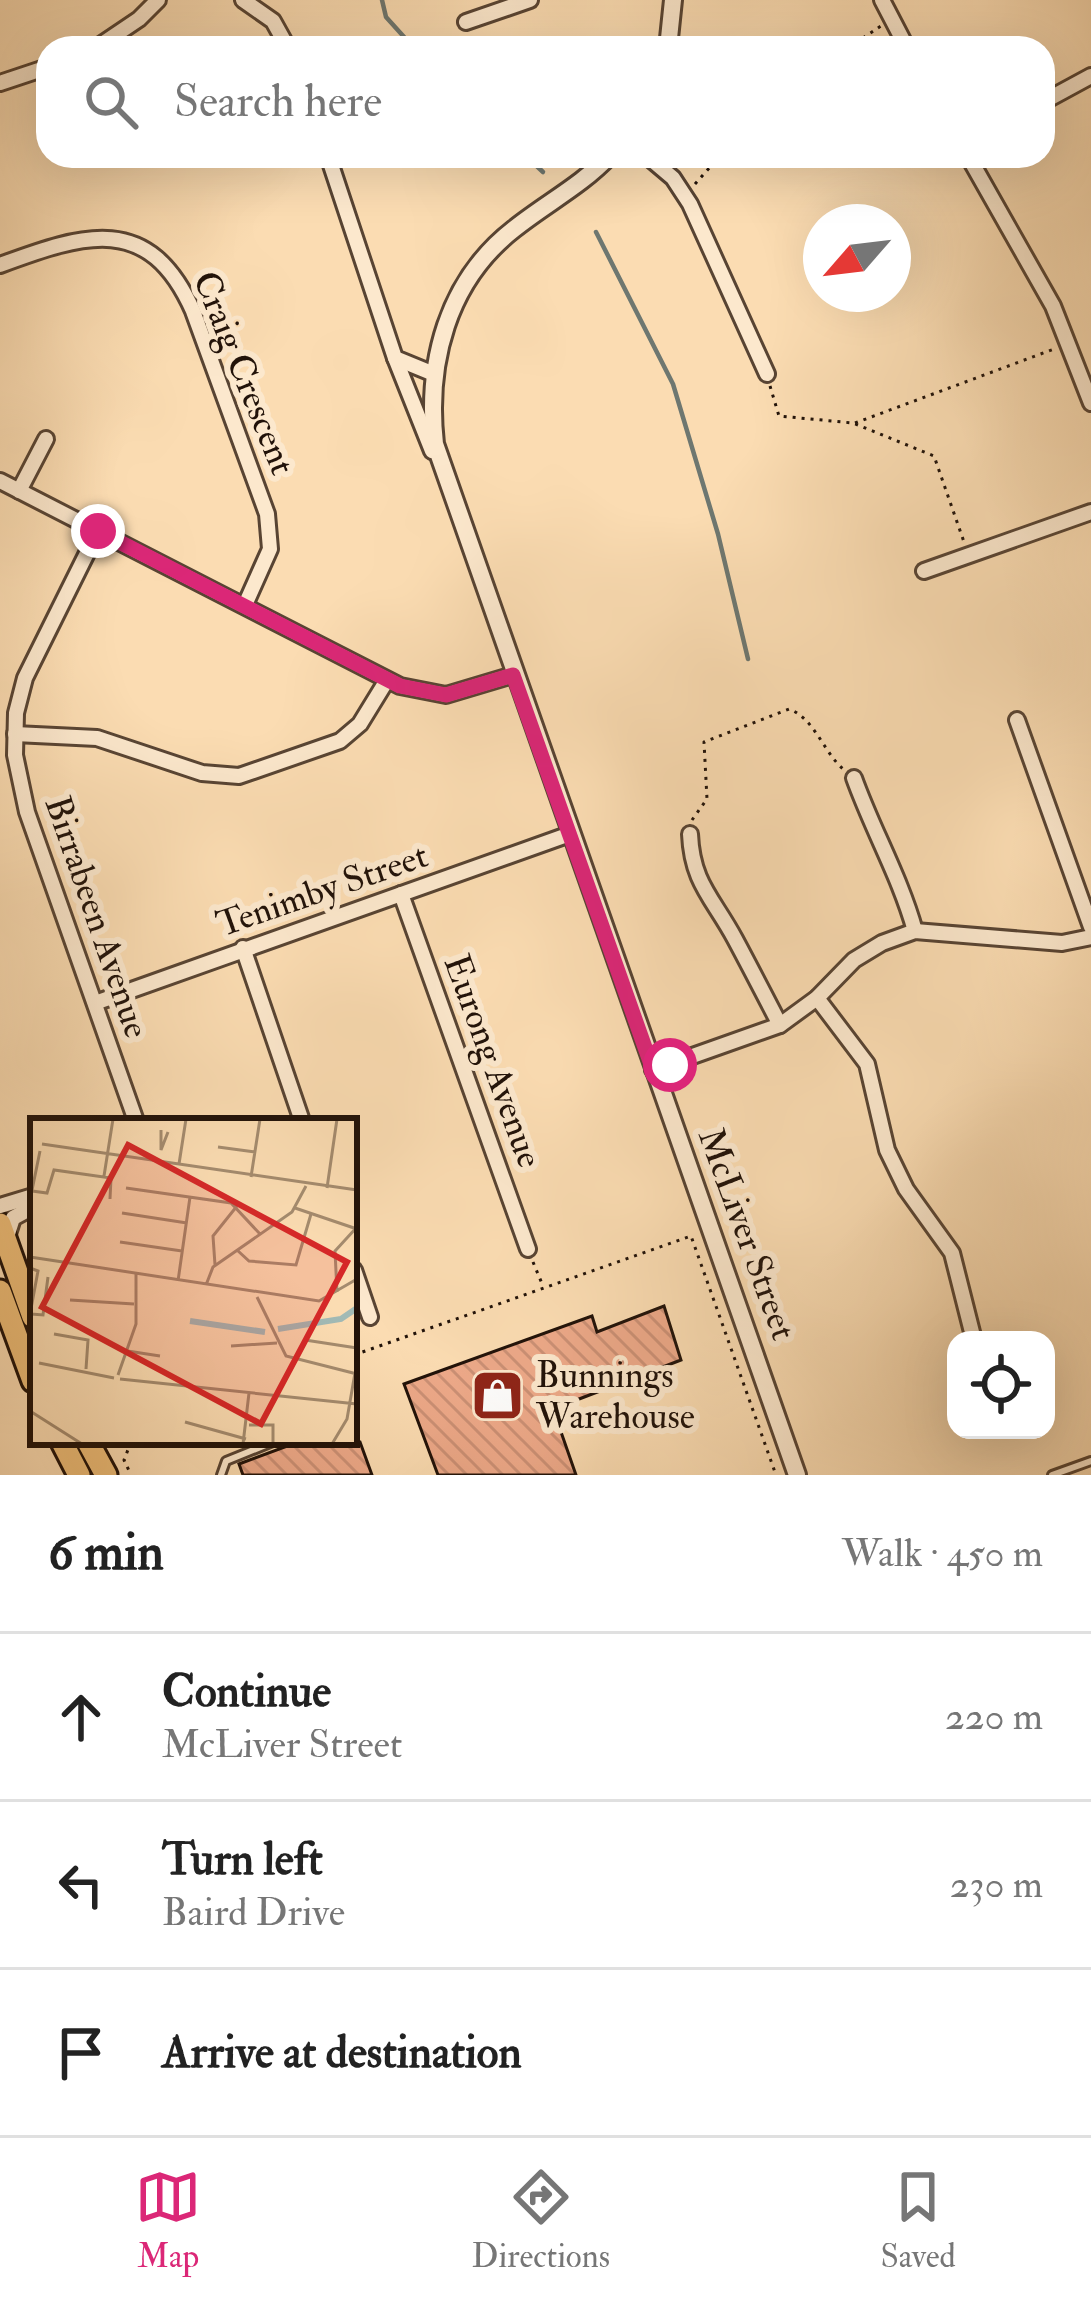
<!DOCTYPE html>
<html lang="en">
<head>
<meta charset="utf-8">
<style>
  body { margin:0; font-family:"IM FELL Double Pica",serif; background:#f2f2f2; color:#222 }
  .controls { position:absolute; right:36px; bottom:36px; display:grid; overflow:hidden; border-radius:24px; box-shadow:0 12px 48px #0002 }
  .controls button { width:108px; height:108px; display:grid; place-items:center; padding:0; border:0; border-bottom:3px solid #e0e0e0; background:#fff; color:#222; font:60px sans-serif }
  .compass { position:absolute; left:803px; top:204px; width:108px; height:108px; border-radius:50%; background:#fff; box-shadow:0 12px 48px #0002; rotate:242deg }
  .stop { position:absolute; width:36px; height:36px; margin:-27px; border:9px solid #db2777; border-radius:50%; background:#fff }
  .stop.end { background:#db2777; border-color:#fff; box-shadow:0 3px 12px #0008 }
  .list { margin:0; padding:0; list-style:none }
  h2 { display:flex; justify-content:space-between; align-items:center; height:156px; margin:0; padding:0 48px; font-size:51px }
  h2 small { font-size:39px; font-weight:400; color:#767676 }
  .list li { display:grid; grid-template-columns:78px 1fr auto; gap:36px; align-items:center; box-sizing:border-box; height:168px; padding:0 48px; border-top:3px solid #e0e0e0 }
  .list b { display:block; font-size:45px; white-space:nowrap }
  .list p { margin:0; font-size:39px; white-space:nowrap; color:#767676 }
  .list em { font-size:39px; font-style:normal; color:#767676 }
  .icon { flex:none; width:66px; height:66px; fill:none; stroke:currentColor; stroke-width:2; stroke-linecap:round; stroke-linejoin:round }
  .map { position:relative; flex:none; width:1091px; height:1475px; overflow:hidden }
  .search { position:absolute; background:#fff; box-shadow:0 12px 48px #0002; left:36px; right:36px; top:36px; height:132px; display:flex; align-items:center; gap:30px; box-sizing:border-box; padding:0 42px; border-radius:36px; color:#767676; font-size:45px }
  .sheet { height:660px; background:#fff }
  nav { display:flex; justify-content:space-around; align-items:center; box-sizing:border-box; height:168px; border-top:3px solid #e0e0e0; background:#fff; font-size:33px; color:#767676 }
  nav a { display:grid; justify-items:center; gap:6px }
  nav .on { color:#db2777 }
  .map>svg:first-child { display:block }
</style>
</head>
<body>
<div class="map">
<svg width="1091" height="1475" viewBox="0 0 1091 1475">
  <defs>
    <pattern id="building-back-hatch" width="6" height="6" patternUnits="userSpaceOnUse" patternTransform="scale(3)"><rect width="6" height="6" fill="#eda989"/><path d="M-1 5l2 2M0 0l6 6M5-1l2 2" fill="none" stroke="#cb9075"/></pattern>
  </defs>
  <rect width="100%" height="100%" fill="#fbdcb2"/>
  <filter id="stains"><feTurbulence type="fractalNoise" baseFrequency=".00167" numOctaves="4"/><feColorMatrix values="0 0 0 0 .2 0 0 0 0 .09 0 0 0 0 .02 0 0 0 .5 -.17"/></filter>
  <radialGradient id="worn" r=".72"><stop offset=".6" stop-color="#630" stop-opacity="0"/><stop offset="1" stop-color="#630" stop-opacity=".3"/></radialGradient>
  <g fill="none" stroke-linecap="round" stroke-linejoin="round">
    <g stroke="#6e7770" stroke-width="4.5">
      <polyline points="382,0 386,17 414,48"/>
      <polyline points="526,156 543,172"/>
      <polyline points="596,232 673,384 718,534 748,659"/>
    </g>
  </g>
  <g fill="url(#building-back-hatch)" stroke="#211209" stroke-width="3">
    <polygon points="664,1306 681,1360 553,1409 576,1475 438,1475 404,1384 592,1316 597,1332"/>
    <polygon points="298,1442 360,1442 372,1475 243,1475 239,1464"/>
  </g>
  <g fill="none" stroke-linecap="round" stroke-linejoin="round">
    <defs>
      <g id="service">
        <polyline points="221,1475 226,1461 273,1442"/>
        <polyline points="1052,1475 1091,1461"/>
      </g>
      <g id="minor">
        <polyline points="243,0 273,21 288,48"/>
        <polyline points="882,0 907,48"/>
        <polyline points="466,22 530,0"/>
        <polyline points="96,48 139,19 158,0"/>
        <polyline points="0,83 48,67"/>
        <polyline points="1043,102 1091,76"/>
        <polyline points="328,156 395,358 434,374"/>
        <polyline points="647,156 673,178 690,204 767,374"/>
        <polyline points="968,156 1053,306 1091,403"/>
        <path d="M0,265c84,-31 149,-53 193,46l74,203 3,35 -25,56"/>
        <polyline points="395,358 432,451"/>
        <polyline points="0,481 400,686 446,695 513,675"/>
        <polyline points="19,491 46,439"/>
        <polyline points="98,531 25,678 16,713 15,755 27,812 136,1121"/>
        <polyline points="924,571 1091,512"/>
        <polyline points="1017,720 1091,927"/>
        <polyline points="15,734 97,738 202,773 239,776 340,741 360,724 387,680"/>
        <path d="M854,778c19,53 46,99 61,153"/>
        <path d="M690,834c2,49 23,64 45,105 15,28 30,57 45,86"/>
        <polyline points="401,894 528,1249"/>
        <polyline points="243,948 302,1121"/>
        <polyline points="817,998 867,1064 887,1150 906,1189 952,1253 974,1340"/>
        <polyline points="95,1003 570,834"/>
        <polyline points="653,1070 780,1025 817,998 854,960 882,943 915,931 1062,943 1091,937"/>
        <polyline points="0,1206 33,1196"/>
        <polyline points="7,1237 13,1218 33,1207"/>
        <polyline points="354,1270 370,1317"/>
      </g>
      <g id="tertiary">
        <polyline points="668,48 673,0"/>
        <path d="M609,156c-27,29 -64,48 -95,73 -67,52 -88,134 -79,215l362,1031"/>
      </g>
      <g id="primary">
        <polyline points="0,1224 33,1317"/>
        <polyline points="0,1291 33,1381"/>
        <polyline points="62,1442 79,1475"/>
        <polyline points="88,1442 106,1475"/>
      </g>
    </defs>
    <use href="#service" stroke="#584433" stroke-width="12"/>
    <use href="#minor" stroke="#584433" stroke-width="20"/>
    <use href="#tertiary" stroke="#584433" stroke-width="22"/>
    <use href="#primary" stroke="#211209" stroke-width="27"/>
    <g stroke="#211209" stroke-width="3" stroke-dasharray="3 6" stroke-linecap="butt">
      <polyline points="848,48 881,26"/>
      <polyline points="695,184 720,156"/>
      <polyline points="770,386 779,416 853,423 934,456 964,542"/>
      <polyline points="855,423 1054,349"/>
      <path d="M692,820l15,-21 -3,-57 85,-33c25,9 34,42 54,60"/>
      <polyline points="533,1262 543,1286"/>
      <polyline points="354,1355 691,1236 776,1475"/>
      <polyline points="131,1442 124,1460 131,1475"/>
    </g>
    <use href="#service" stroke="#fce8cd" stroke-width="6"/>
    <use href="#minor" stroke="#fce8cd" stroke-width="14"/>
    <use href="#tertiary" stroke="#fce8cd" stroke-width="16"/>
    <use href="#primary" stroke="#eebe79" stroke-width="21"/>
  </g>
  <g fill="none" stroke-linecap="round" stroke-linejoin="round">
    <polyline stroke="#db2777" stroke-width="15" points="98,531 400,686 446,695 513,675 653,1070 670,1065"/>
  </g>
  <defs>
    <symbol id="shop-square" viewBox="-11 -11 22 22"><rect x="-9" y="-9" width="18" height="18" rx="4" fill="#8f2418" stroke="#fce8cd"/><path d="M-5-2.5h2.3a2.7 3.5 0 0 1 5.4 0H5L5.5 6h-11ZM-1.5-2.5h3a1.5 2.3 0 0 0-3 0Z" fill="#fff"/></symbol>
  </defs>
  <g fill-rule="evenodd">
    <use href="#shop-square" x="468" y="1366" width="59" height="59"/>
  </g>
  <g text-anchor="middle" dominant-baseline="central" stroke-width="12" stroke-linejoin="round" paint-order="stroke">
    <g font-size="36" fill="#211209" stroke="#fce8cd">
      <text transform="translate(244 373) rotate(68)">Craig Crescent</text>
      <text transform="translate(322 890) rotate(-19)">Tenimby Street</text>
      <text transform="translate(97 917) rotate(71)">Birrabeen Avenue</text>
      <text transform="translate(493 1061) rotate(70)">Eurong Avenue</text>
      <text transform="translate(747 1234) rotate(70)">McLiver Street</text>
    </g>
    <g font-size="36" fill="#211209" stroke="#fce8cd" text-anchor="start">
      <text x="536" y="1375">Bunnings<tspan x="536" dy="41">Warehouse</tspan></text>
    </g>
  </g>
  <g transform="translate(30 1118)">
    <rect width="327" height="327" fill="#fbdcb2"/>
    <path fill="none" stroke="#a1bab5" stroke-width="6" d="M160,203l75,11M248,211l63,-10 16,-11"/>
    <path fill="none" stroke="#a48b6e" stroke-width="3" d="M131,12v20l7,-18M12,26l315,46M188,29l37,5M149,46l7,-45M74,58l9,-57M221,59l9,-58M96,70l105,15 29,31M297,70l10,-69M2,73l15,2 7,-23 57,8 -1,21M0,82l10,-49M265,90l59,20M92,95l65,10M90,124l62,9M207,132l12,11 47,4 15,-51M0,139l289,44 38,-22M185,147l-2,-29 24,-30M0,150l8,3 -8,43M148,163l12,-84M176,167l7,-18 79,-55 14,-26M307,174l-2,-41 22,-24M227,179l29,59 71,18M40,182l64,4M1,196l12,1 5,-38M24,216l34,6 -2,29M275,222l52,8M201,228l46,-3M91,232l39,6M9,245l75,15M88,257l18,-51v-50M90,261l237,25M0,293l52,33M155,304l61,17M219,307h24v19M213,326l6,-51M302,326l15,-25 8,-46"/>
    <path fill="#d62828" fill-opacity="0.15" stroke="#d62828" stroke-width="6" d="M98,27l219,117 -86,162 -219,-117z"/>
    <rect width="327" height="327" fill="none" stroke="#211209" stroke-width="6"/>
  </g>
  <rect width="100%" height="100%" filter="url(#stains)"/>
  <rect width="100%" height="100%" fill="url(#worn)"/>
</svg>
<div class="controls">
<button><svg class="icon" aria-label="locate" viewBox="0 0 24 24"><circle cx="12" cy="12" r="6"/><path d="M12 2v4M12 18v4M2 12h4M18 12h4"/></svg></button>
</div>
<svg class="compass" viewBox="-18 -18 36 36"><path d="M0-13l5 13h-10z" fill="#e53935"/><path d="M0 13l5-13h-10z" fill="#767676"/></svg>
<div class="stop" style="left:670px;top:1065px"></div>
<div class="stop end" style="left:98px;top:531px"></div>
<div class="search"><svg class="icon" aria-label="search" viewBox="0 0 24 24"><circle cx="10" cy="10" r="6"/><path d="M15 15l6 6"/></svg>Search here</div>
</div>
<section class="sheet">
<h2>6 min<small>Walk · 450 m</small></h2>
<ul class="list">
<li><svg class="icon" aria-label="ahead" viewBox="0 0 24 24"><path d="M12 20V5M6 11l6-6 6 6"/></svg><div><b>Continue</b><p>McLiver Street</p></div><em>220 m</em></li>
<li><svg class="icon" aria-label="left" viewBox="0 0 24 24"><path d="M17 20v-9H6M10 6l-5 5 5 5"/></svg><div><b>Turn left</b><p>Baird Drive</p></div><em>230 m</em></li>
<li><svg class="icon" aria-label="arrive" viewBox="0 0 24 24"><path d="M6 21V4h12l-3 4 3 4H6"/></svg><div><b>Arrive at destination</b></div></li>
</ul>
</section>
<nav>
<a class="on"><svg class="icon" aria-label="map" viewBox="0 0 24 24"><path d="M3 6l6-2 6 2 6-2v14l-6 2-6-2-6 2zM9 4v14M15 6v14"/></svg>Map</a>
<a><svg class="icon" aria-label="directions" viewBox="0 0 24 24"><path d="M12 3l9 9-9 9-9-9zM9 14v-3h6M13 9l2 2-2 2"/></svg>Directions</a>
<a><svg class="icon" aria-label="saved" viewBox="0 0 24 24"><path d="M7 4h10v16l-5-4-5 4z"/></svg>Saved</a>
</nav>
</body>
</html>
